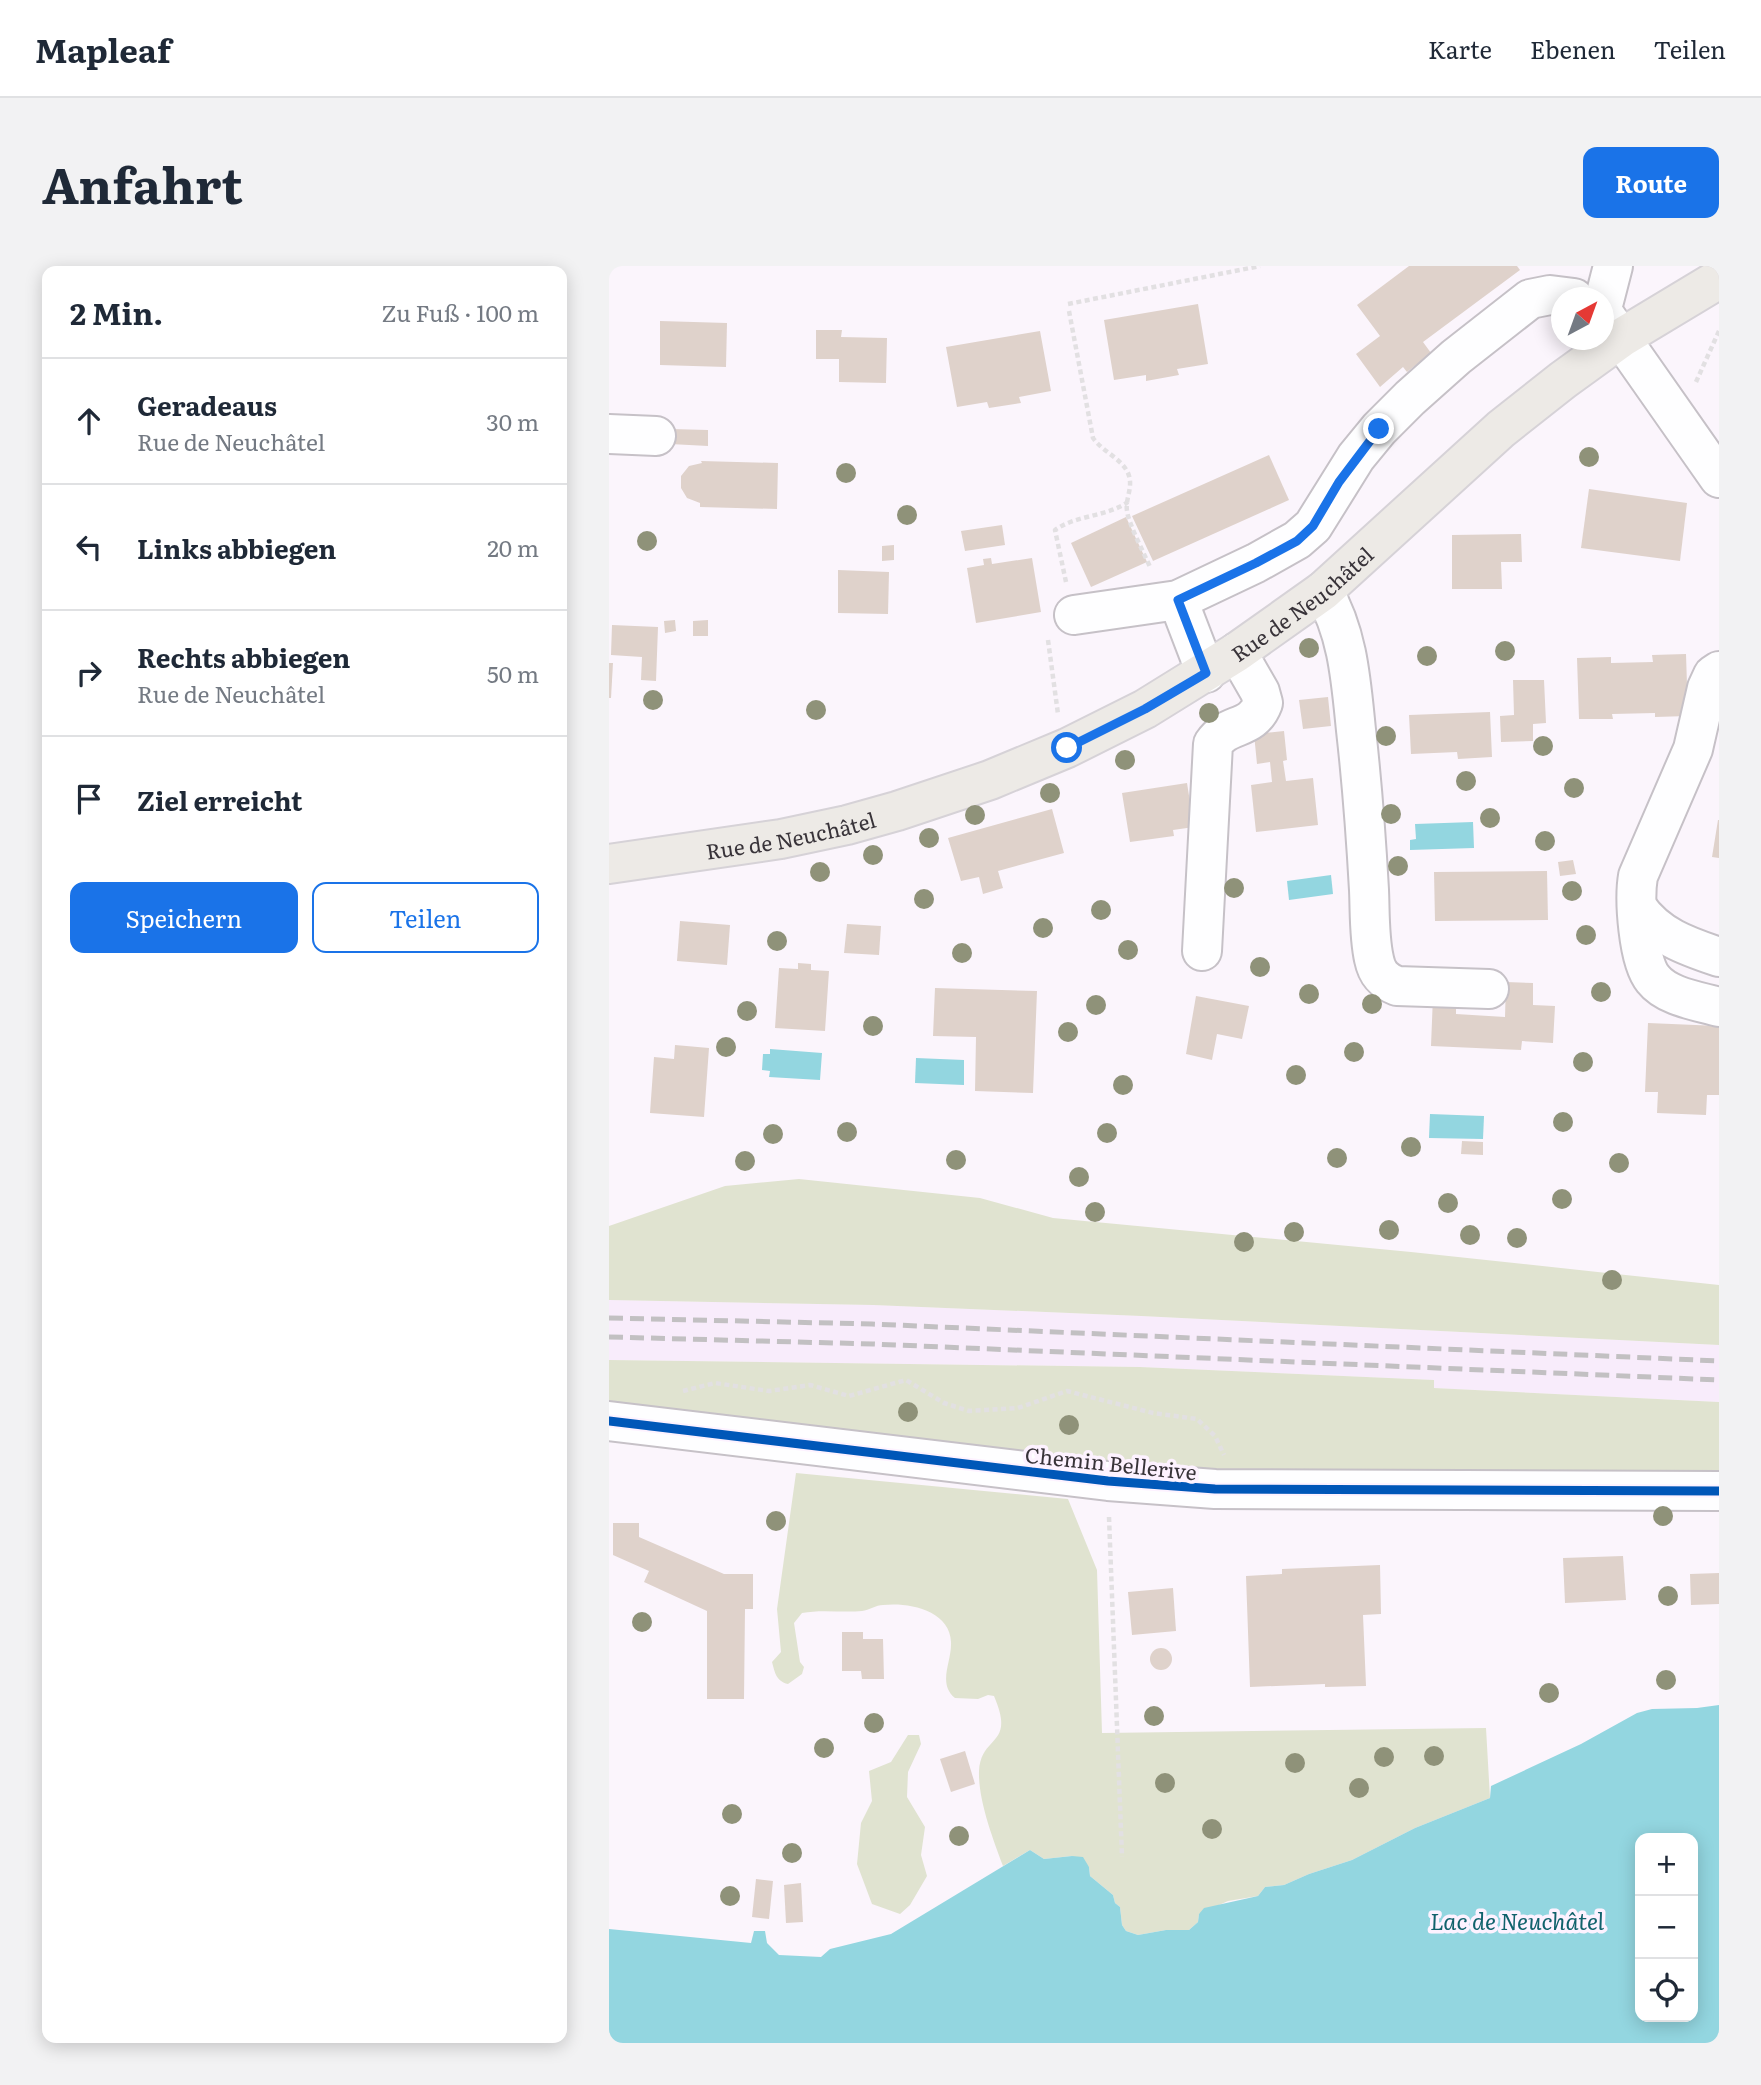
<!DOCTYPE html>
<html lang="de">
<head>
<meta charset="utf-8">
<style>
  body { margin:0; font-family:Literata,serif; background:#f2f2f3; color:#1f2937 }
  .controls { position:absolute; right:21px; bottom:21px; display:grid; overflow:hidden; border-radius:14px; box-shadow:0 4px 18px #0003 }
  .controls button { width:63px; height:63px; display:grid; place-items:center; padding:0; border:0; border-bottom:2px solid #e0e1e3; background:#fff; color:#1f2937; font:35px sans-serif }
  .compass { position:absolute; left:942px; top:21px; width:63px; height:63px; border-radius:50%; background:#fff; box-shadow:0 4px 18px #0003; rotate:41deg }
  .stop { position:absolute; width:21px; height:21px; margin:-16px; border:5px solid #1a73e8; border-radius:50%; background:#fff }
  .stop.end { background:#1a73e8; border-color:#fff; box-shadow:0 2px 7px #0008 }
  .list { margin:0; padding:0; list-style:none }
  h2 { display:flex; justify-content:space-between; align-items:center; height:91px; margin:0; padding:0 28px; font-size:30px }
  h2 small { font-size:23px; font-weight:400; color:#747a83 }
  .list li { display:grid; grid-template-columns:46px 1fr auto; gap:21px; align-items:center; box-sizing:border-box; height:126px; padding:0 28px; border-top:2px solid #e0e1e3 }
  .list b { display:block; font-size:26px; white-space:nowrap }
  .list p { margin:0; font-size:23px; white-space:nowrap; color:#747a83 }
  .list em { font-size:23px; font-style:normal; color:#747a83 }
  .actions { display:flex; gap:14px; padding:21px 28px }
  .actions a { flex:1; padding:16px 0; border:2px solid #1a73e8; border-radius:14px; text-align:center; font-size:24px; color:#1a73e8 }
  .actions .main { background:#1a73e8; color:#fff }
  .icon { flex:none; width:38px; height:38px; fill:none; stroke:currentColor; stroke-width:2; stroke-linecap:round; stroke-linejoin:round }
  .map { position:relative; flex:none; width:1110px; height:1777px; overflow:hidden; border-radius:14px }
  header { display:flex; align-items:center; gap:42px; box-sizing:border-box; height:98px; padding:0 35px; background:#fff; border-bottom:2px solid #e0e1e3 }
  header strong { font-size:33px }
  nav { display:flex; gap:38px; margin-inline-start:auto; font-size:24px }
  .intro { display:flex; align-items:center; justify-content:space-between; box-sizing:border-box; height:168px; padding:0 42px }
  h1 { margin:0; font-size:49px }
  .button { padding:18px 32px; border-radius:14px; background:#1a73e8; color:#fff; font-size:24px; font-weight:700 }
  main { display:flex; gap:42px; padding:0 42px }
  aside { flex:1; background:#fff; border-radius:14px; box-shadow:0 4px 18px #0003 }
  .map>svg:first-child { display:block }
</style>
</head>
<body>
<header>
<strong>Mapleaf</strong>
<nav><a>Karte</a><a>Ebenen</a><a>Teilen</a></nav>
</header>
<div class="intro"><h1>Anfahrt</h1><a class="button">Route</a></div>
<main>
<aside>
<h2>2 Min.<small>Zu Fuß · 100 m</small></h2>
<ul class="list">
<li><svg class="icon" aria-label="ahead" viewBox="0 0 24 24"><path d="M12 20V5M6 11l6-6 6 6"/></svg><div><b>Geradeaus</b><p>Rue de Neuchâtel</p></div><em>30 m</em></li>
<li><svg class="icon" aria-label="left" viewBox="0 0 24 24"><path d="M17 20v-9H6M10 6l-5 5 5 5"/></svg><div><b>Links abbiegen</b></div><em>20 m</em></li>
<li><svg class="icon" aria-label="right" viewBox="0 0 24 24"><path d="M7 20v-9h11M14 6l5 5-5 5"/></svg><div><b>Rechts abbiegen</b><p>Rue de Neuchâtel</p></div><em>50 m</em></li>
<li><svg class="icon" aria-label="arrive" viewBox="0 0 24 24"><path d="M6 21V4h12l-3 4 3 4H6"/></svg><div><b>Ziel erreicht</b></div></li>
</ul>
<div class="actions"><a class="main">Speichern</a><a>Teilen</a></div>
</aside>
<div class="map">
<svg width="1110" height="1777" viewBox="0 0 1110 1777">
  <rect width="100%" height="100%" fill="#fbf5fc"/>
  <polygon fill="#f8ecfb" points="0,1034 264,1039 532,1050 1110,1079 1110,1136 825,1122 824,1114 531,1101 0,1094"/>
  <g fill="#e0e3d0">
    <polygon points="190,913 371,932 444,952 802,986 1110,1019 1110,1079 532,1050 264,1039 0,1034 0,960 116,920"/>
    <polygon points="0,1094 531,1101 825,1114 825,1122 1110,1136 1110,1225 606,1223 0,1155"/>
    <path d="M187,1207l272,26 29,71 5,163 384,-5 4,70 -75,30 -63,32 -43,14 -25,11 -19,2 -7,9 -30,5 -29,13 -1,8 -9,8h-23l-28,5 -12,-4 -4,-6 -2,-18 -5,-4 -2,-8 -23,-19 -1,-9 -17,-11 -28,3 -14,-9 -27,16c-10,-27 -25,-66 -24,-95 2,-37 37,-24 15,-75l-6,-1 -10,4 -23,-1c-18,-15 -3,-36 -4,-56 -1,-32 -43,-40 -68,-37 -7,0 -14,5 -21,6 -20,2 -40,-2 -60,2l-8,10 6,39 4,5 -2,7 -14,10c-12,-3 -13,-11 -16,-22l9,-10 -4,-43z"/>
    <polygon points="299,1469 310,1469 312,1478 299,1506 298,1531 316,1561 312,1589 318,1610 301,1639 291,1648 263,1638 248,1598 252,1557 263,1535 260,1505 282,1496"/>
  </g>
  <g fill="#93d6e0" fill-rule="evenodd">
    <polygon points="864,556 865,582 801,584 801,574 807,573 806,558"/>
    <polygon points="722,609 724,628 680,634 678,615"/>
    <polygon points="161,783 213,787 211,814 160,811 161,805 153,804 154,788 161,788"/>
    <polygon points="307,792 355,794 355,819 306,817"/>
    <polygon points="821,848 875,850 874,873 820,872"/>
    <path d="M1110,1439v338h-1110v-114l142,14 3,-12h11l2,12 12,12 42,2 9,-8 61,-15 139,-84 14,9 28,-3 11,1 6,10 1,9 23,19 2,8 5,4 2,18 4,6 12,4 28,-5h23l9,-8 1,-8 5,-6 54,-12 7,-9 19,-2 25,-11 43,-14 63,-32 75,-30 1,-12 90,-42 56,-31 15,-4 45,-1zM1031,1572h53v179h-53z"/>
  </g>
  <g fill="#dfd2cb">
    <polygon points="800,0 908,0 911,4 814,76 822,87 798,106 794,101 771,121 747,88 771,70 748,39"/>
    <polygon points="589,38 599,98 568,103 570,109 537,115 537,109 505,114 495,54"/>
    <polygon points="51,55 118,57 117,101 51,99"/>
    <polygon points="207,64 233,64 232,71 278,72 277,117 230,116 230,93 207,93"/>
    <polygon points="431,65 442,125 410,131 412,137 380,142 378,136 348,141 337,81"/>
    <polygon points="62,163 99,164 99,180 61,178"/>
    <polygon points="660,189 680,234 544,295 523,250"/>
    <polygon points="92,195 169,197 168,243 91,241 91,237 78,232 72,222 72,210 80,200 93,197"/>
    <polygon points="980,223 1078,237 1071,295 972,282"/>
    <polygon points="517,251 538,296 482,321 462,277"/>
    <polygon points="393,259 396,279 356,285 352,265"/>
    <polygon points="912,268 913,296 892,296 893,323 843,323 843,269"/>
    <polygon points="285,279 285,294 273,295 273,280"/>
    <polygon points="382,292 383,298 423,292 432,346 367,357 358,302 375,299 374,293"/>
    <polygon points="229,304 280,306 279,348 229,347"/>
    <polygon points="66,354 67,365 56,367 55,355"/>
    <polygon points="99,354 99,370 84,370 84,355"/>
    <polygon points="3,359 49,361 47,415 32,414 33,391 2,389"/>
    <polygon points="1077,388 1079,450 1046,451 1046,447 1003,448 1004,453 970,453 968,392 1002,391 1002,397 1044,396 1043,389"/>
    <polygon points="0,397 4,397 2,432 0,432"/>
    <polygon points="904,414 935,414 937,457 924,458 924,475 892,476 891,450 905,449"/>
    <polygon points="719,431 722,460 694,463 690,434"/>
    <polygon points="881,446 883,491 849,493 848,486 802,488 800,449"/>
    <polygon points="675,465 678,494 674,495 677,515 704,512 709,559 647,566 642,519 663,516 661,496 648,498 645,468"/>
    <polygon points="578,517 585,561 564,564 565,570 521,576 513,527"/>
    <polygon points="443,543 455,587 389,605 394,622 374,628 370,611 352,615 339,572"/>
    <polygon points="1109,554 1110,554 1110,592 1103,591"/>
    <polygon points="964,594 967,608 951,610 949,596"/>
    <polygon points="938,605 939,654 826,655 825,606"/>
    <polygon points="71,655 121,659 118,699 68,695"/>
    <polygon points="238,658 272,660 270,689 235,687"/>
    <polygon points="189,697 202,698 202,704 220,705 216,765 166,762 170,702 189,703"/>
    <polygon points="897,716 924,717 924,739 946,740 944,777 913,775 912,784 822,780 824,730 847,732 847,748 896,751"/>
    <polygon points="326,722 428,725 424,827 366,825 367,771 324,770"/>
    <polygon points="587,730 640,740 633,773 608,768 603,794 577,788"/>
    <polygon points="1039,757 1110,760 1110,829 1098,829 1097,849 1048,847 1049,826 1036,826"/>
    <polygon points="66,779 100,782 95,851 41,847 45,791 65,793"/>
    <polygon points="853,875 874,876 874,889 852,888"/>
    <polygon points="4,1257 30,1257 30,1271 115,1308 144,1308 144,1343 136,1343 135,1433 98,1433 98,1345 35,1316 40,1305 4,1289"/>
    <polygon points="1014,1290 1017,1334 956,1337 954,1292"/>
    <polygon points="771,1299 772,1348 754,1349 757,1420 716,1421 716,1418 641,1421 637,1310 673,1308 673,1303"/>
    <polygon points="1110,1307 1110,1338 1082,1339 1081,1308"/>
    <polygon points="564,1322 567,1365 523,1369 519,1326"/>
    <polygon points="233,1366 254,1366 254,1373 274,1373 275,1413 253,1413 252,1405 233,1405"/>
    <circle cx="552" cy="1393" r="11"/>
    <polygon points="356,1485 366,1518 342,1526 331,1493"/>
    <polygon points="147,1613 164,1615 160,1653 143,1651"/>
    <polygon points="192,1617 194,1656 177,1657 175,1619"/>
  </g>
  <g fill="none" stroke-linecap="round" stroke-linejoin="round">
    <defs>
      <g id="minor">
        <polyline points="995,35 1004,0"/>
        <polyline points="995,48 1110,212"/>
        <polyline points="0,168 47,170"/>
        <path d="M714,325c25,42 28,90 33,139 6,53 10,106 13,160 1,23 0,47 5,69 3,15 10,22 23,27l92,3"/>
        <polyline points="569,334 597,407"/>
        <polyline points="465,349 569,334 647,297 688,274 704,260 747,191 770,163 801,132 847,91 921,33 941,29 965,32"/>
        <path d="M1110,405l-6,4 -6,13 -14,61 -55,127c-4,23 0,85 15,103 14,18 45,22 66,28"/>
        <path d="M1028,641c20,29 49,39 82,50"/>
        <path d="M593,685l11,-207c15,-23 39,-12 50,-41l-3,-11 -23,-40"/>
        <polyline points="0,1155 499,1215 606,1223 1110,1225"/>
      </g>
      <g id="major">
        <path id="s1" d="M0,598l172,-25 66,-14 50,-14 93,-31 77,-32 78,-39 92,-57 86,-61 178,-162 62,-49 58,-42 98,-59"/>
      </g>
    </defs>
    <use href="#minor" stroke="#c6c1c7" stroke-width="42"/>
    <use href="#major" stroke="#d6d2d7" stroke-width="42"/>
    <g stroke="#e2e0e2" stroke-width="4.5" stroke-dasharray="5 3.5" stroke-linecap="butt">
      <polyline points="459,38 651,0"/>
      <path d="M460,45l24,127c10,14 28,20 35,35 6,14 -3,25 -1,38 2,14 17,42 23,56"/>
      <polyline points="1087,116 1110,65"/>
      <path d="M457,316l-11,-52c21,-15 51,-13 73,-28"/>
      <polyline points="439,374 449,448"/>
      <polyline points="74,1125 106,1117 160,1125 201,1119 240,1130 297,1114 335,1137 360,1145 409,1142 458,1125 544,1147 588,1153 606,1170 615,1189"/>
      <polyline points="500,1251 513,1591"/>
    </g>
    <use href="#minor" stroke="#fefeff" stroke-width="38"/>
    <use href="#major" stroke="#edeae6" stroke-width="38"/>
    <g stroke="#c2c0c2" stroke-width="5" stroke-dasharray="14 7" stroke-linecap="butt">
      <polyline points="0,1052 263,1058 1110,1095"/>
      <polyline points="0,1071 264,1078 1110,1114"/>
    </g>
    <defs>
      <polyline id="cycleway" points="0,1155 499,1215 606,1223 1110,1225"/>
    </defs>
    <use href="#cycleway" stroke="#fdf2ff" stroke-width="13"/>
    <use href="#cycleway" stroke="#0057b8" stroke-width="9"/>
  </g>
  <g fill="#8f9279">
    <circle cx="980" cy="191" r="10"/>
    <circle cx="237" cy="207" r="10"/>
    <circle cx="298" cy="249" r="10"/>
    <circle cx="38" cy="275" r="10"/>
    <circle cx="700" cy="382" r="10"/>
    <circle cx="896" cy="385" r="10"/>
    <circle cx="818" cy="390" r="10"/>
    <circle cx="44" cy="434" r="10"/>
    <circle cx="207" cy="444" r="10"/>
    <circle cx="600" cy="447" r="10"/>
    <circle cx="777" cy="470" r="10"/>
    <circle cx="934" cy="480" r="10"/>
    <circle cx="516" cy="494" r="10"/>
    <circle cx="857" cy="515" r="10"/>
    <circle cx="965" cy="522" r="10"/>
    <circle cx="441" cy="527" r="10"/>
    <circle cx="782" cy="548" r="10"/>
    <circle cx="366" cy="549" r="10"/>
    <circle cx="881" cy="552" r="10"/>
    <circle cx="320" cy="572" r="10"/>
    <circle cx="936" cy="575" r="10"/>
    <circle cx="264" cy="589" r="10"/>
    <circle cx="789" cy="600" r="10"/>
    <circle cx="211" cy="606" r="10"/>
    <circle cx="625" cy="622" r="10"/>
    <circle cx="963" cy="625" r="10"/>
    <circle cx="315" cy="633" r="10"/>
    <circle cx="492" cy="644" r="10"/>
    <circle cx="434" cy="662" r="10"/>
    <circle cx="977" cy="669" r="10"/>
    <circle cx="168" cy="675" r="10"/>
    <circle cx="519" cy="684" r="10"/>
    <circle cx="353" cy="687" r="10"/>
    <circle cx="651" cy="701" r="10"/>
    <circle cx="992" cy="726" r="10"/>
    <circle cx="700" cy="728" r="10"/>
    <circle cx="763" cy="738" r="10"/>
    <circle cx="487" cy="739" r="10"/>
    <circle cx="138" cy="745" r="10"/>
    <circle cx="264" cy="760" r="10"/>
    <circle cx="459" cy="766" r="10"/>
    <circle cx="117" cy="781" r="10"/>
    <circle cx="745" cy="786" r="10"/>
    <circle cx="974" cy="796" r="10"/>
    <circle cx="687" cy="809" r="10"/>
    <circle cx="514" cy="819" r="10"/>
    <circle cx="954" cy="856" r="10"/>
    <circle cx="238" cy="866" r="10"/>
    <circle cx="498" cy="867" r="10"/>
    <circle cx="164" cy="868" r="10"/>
    <circle cx="802" cy="881" r="10"/>
    <circle cx="728" cy="892" r="10"/>
    <circle cx="347" cy="894" r="10"/>
    <circle cx="136" cy="895" r="10"/>
    <circle cx="1010" cy="897" r="10"/>
    <circle cx="470" cy="911" r="10"/>
    <circle cx="953" cy="933" r="10"/>
    <circle cx="839" cy="937" r="10"/>
    <circle cx="486" cy="946" r="10"/>
    <circle cx="780" cy="964" r="10"/>
    <circle cx="685" cy="966" r="10"/>
    <circle cx="861" cy="969" r="10"/>
    <circle cx="908" cy="972" r="10"/>
    <circle cx="635" cy="976" r="10"/>
    <circle cx="1003" cy="1014" r="10"/>
    <circle cx="299" cy="1146" r="10"/>
    <circle cx="460" cy="1159" r="10"/>
    <circle cx="1054" cy="1250" r="10"/>
    <circle cx="167" cy="1255" r="10"/>
    <circle cx="1059" cy="1330" r="10"/>
    <circle cx="33" cy="1356" r="10"/>
    <circle cx="1057" cy="1414" r="10"/>
    <circle cx="940" cy="1427" r="10"/>
    <circle cx="545" cy="1450" r="10"/>
    <circle cx="265" cy="1457" r="10"/>
    <circle cx="215" cy="1482" r="10"/>
    <circle cx="825" cy="1490" r="10"/>
    <circle cx="775" cy="1491" r="10"/>
    <circle cx="686" cy="1497" r="10"/>
    <circle cx="556" cy="1517" r="10"/>
    <circle cx="750" cy="1522" r="10"/>
    <circle cx="123" cy="1548" r="10"/>
    <circle cx="603" cy="1563" r="10"/>
    <circle cx="350" cy="1570" r="10"/>
    <circle cx="183" cy="1587" r="10"/>
    <circle cx="121" cy="1630" r="10"/>
  </g>
  <g fill="none" stroke-linecap="round" stroke-linejoin="round">
    <polyline stroke="#1a73e8" stroke-width="9" points="458,482 536,443 597,407 569,334 647,297 688,275 704,260 730,216 770,163"/>
  </g>
  <g text-anchor="middle" dominant-baseline="central" stroke-width="7" stroke-linejoin="round" paint-order="stroke">
    <g font-size="21" fill="#383339" stroke="#fdf2ff">
      <text stroke="none"><textPath href="#s1" startOffset="751">Rue de Neuchâtel</textPath></text>
      <text stroke="none"><textPath href="#s1" startOffset="184">Rue de Neuchâtel</textPath></text>
      <text transform="translate(502 1196) rotate(6)">Chemin Bellerive</text>
    </g>
    <g font-size="23" font-style="italic" fill="#10626c" stroke="#fdf2ff">
      <text x="908" y="1654">Lac de Neuchâtel</text>
    </g>
  </g>
</svg>
<div class="controls">
<button>+</button>
<button>−</button>
<button><svg class="icon" aria-label="locate" viewBox="0 0 24 24"><circle cx="12" cy="12" r="6"/><path d="M12 2v4M12 18v4M2 12h4M18 12h4"/></svg></button>
</div>
<svg class="compass" viewBox="-18 -18 36 36"><path d="M0-13l5 13h-10z" fill="#e53935"/><path d="M0 13l5-13h-10z" fill="#747a83"/></svg>
<div class="stop" style="left:458px;top:482px"></div>
<div class="stop end" style="left:770px;top:163px"></div>
</div>
</main>
</body>
</html>
